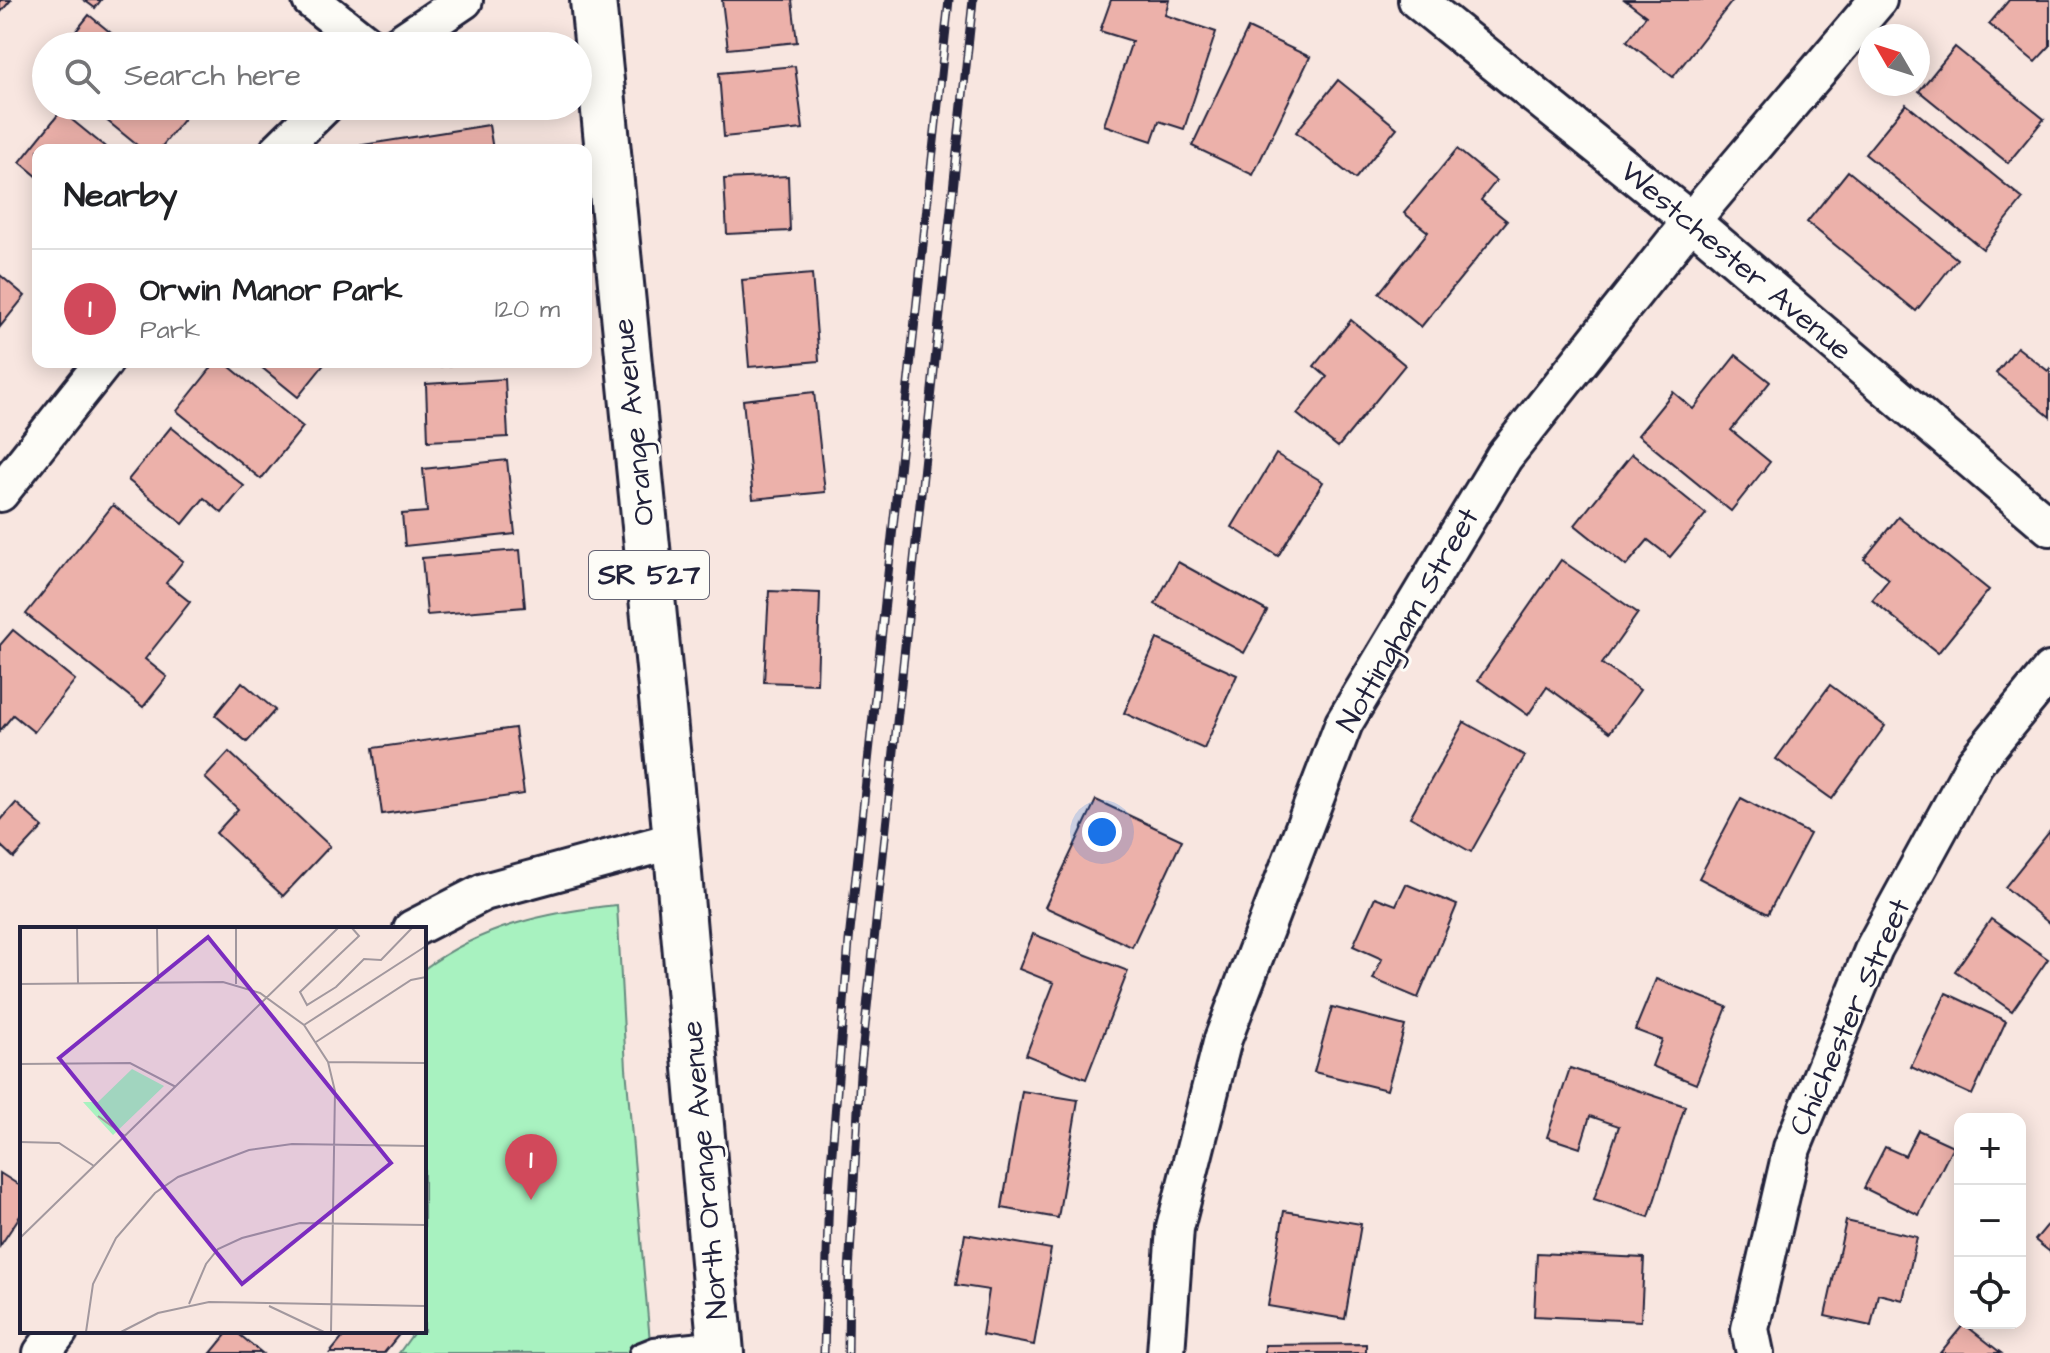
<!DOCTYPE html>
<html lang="en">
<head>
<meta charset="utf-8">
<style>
  body { margin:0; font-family:"Architects Daughter",sans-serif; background:#f2f2f2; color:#202124 }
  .controls { position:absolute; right:24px; bottom:24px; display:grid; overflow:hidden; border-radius:16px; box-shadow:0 4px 20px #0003 }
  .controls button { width:72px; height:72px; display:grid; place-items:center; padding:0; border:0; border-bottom:2px solid #e0e0e0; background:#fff; color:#202124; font:40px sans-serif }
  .compass { position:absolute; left:1858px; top:24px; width:72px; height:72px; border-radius:50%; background:#fff; box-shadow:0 4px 20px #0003; rotate:309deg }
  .you { position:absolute; left:1102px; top:832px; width:28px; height:28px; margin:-20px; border:6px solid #fff; border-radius:50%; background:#1a73e8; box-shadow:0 0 0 12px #1a73e833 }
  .badge { display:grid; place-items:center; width:52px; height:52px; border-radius:50%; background:#d1495b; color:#fff; font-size:26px; font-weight:700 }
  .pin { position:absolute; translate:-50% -66px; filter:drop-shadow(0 2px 4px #0008) }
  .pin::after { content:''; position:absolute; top:42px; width:28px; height:24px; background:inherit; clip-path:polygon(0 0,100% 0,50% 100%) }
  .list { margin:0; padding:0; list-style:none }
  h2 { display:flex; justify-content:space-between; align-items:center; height:104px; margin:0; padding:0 32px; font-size:34px }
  h2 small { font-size:26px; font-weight:400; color:#757577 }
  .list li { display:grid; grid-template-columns:52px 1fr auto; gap:24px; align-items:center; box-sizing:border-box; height:120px; padding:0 32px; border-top:2px solid #e0e0e0 }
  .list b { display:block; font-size:30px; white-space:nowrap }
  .list p { margin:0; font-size:26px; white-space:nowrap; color:#757577 }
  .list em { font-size:26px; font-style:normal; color:#757577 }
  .icon { flex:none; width:44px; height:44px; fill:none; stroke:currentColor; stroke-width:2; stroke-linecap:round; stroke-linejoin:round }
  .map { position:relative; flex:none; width:2050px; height:1353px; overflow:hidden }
  .search { position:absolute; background:#fff; box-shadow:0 4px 20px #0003; left:32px; top:32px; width:560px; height:88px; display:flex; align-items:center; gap:20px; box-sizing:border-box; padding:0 28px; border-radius:44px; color:#757577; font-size:30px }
  .panel { position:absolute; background:#fff; box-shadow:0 4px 20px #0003; left:32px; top:144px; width:560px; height:224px; border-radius:16px }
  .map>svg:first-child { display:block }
</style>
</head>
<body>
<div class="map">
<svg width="2050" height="1353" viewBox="0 0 2050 1353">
  <rect width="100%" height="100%" fill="#f8e6e0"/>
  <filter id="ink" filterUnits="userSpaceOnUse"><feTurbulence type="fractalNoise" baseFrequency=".0125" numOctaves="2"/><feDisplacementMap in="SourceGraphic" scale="16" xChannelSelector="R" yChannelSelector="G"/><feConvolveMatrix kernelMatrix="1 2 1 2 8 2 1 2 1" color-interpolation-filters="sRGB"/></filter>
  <g filter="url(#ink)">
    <path fill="#a8f2c0" stroke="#658a7e" stroke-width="2" d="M617,905l9,163 25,285h-252l16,-22h9v-362c58,-43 123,-57 193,-64z"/>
    <g fill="#ecb1aa" stroke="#22223b" stroke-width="2">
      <polygon points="0,0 11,0 0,13"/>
      <polygon points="84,0 101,0 95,8"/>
      <polygon points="722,0 792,0 797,42 728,49"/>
      <polygon points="1111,0 1169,0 1165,15 1216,32 1184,129 1159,121 1152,141 1104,125 1132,41 1100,31"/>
      <polygon points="1625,0 1733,0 1673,77 1627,41 1646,16"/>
      <polygon points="2009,0 2050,0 2050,46 2035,62 1989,24"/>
      <polygon points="89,15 127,46 64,46"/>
      <polygon points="1248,28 1310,57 1253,175 1192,146"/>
      <polygon points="1955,47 2044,119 2008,163 1919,91"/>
      <polygon points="795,66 803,129 724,137 719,73"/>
      <polygon points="1338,80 1397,128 1355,179 1296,132"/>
      <polygon points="1906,104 2023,199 1983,249 1865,154"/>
      <polygon points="89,106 194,106 159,150 143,150"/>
      <polygon points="61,111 109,150 38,150 38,177 20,162"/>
      <polygon points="489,125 493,150 356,150 356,146"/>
      <polygon points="1457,149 1496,181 1481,200 1507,221 1421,327 1379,293 1428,232 1404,213"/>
      <polygon points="1848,171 1957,259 1916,311 1807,222"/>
      <polygon points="788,176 790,231 727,234 724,179"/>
      <polygon points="812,274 819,361 749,367 742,280"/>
      <polygon points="0,275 25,296 0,327"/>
      <polygon points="1351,320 1405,365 1338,447 1297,414 1327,377 1314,366"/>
      <polygon points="2017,347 2048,371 2050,368 2050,417 1996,373"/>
      <polygon points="1736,355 1770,382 1731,430 1770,462 1731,511 1638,435 1673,392 1693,409"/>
      <polygon points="216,362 224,362 303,427 261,479 177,411"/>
      <polygon points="255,362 326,362 298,397"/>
      <polygon points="435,362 479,362 435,367"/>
      <polygon points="505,379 508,437 428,441 426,384"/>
      <polygon points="814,392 825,492 753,499 743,400"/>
      <polygon points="171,427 244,486 222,513 204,498 183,524 128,480"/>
      <polygon points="1276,454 1323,482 1278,556 1232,527"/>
      <polygon points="1632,454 1706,514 1670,557 1648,540 1626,566 1575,525"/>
      <polygon points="507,460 515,534 405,546 402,514 427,512 423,469"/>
      <polygon points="113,505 183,561 166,583 190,602 145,659 167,677 143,707 26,614"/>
      <polygon points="1898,517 1989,590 1938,653 1872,600 1889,579 1864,559"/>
      <polygon points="520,550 525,607 427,615 422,558"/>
      <polygon points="1561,560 1638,613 1602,664 1640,690 1610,732 1547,687 1528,715 1478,680"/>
      <polygon points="1178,562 1267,611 1244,653 1155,604"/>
      <polygon points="769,591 820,593 817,684 764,682"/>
      <polygon points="13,630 75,680 34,732 13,715 0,731 0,645"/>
      <polygon points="1157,639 1237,675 1204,749 1124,713"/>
      <polygon points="242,682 275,710 247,742 215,715"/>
      <polygon points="1830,685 1885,726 1832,799 1776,759"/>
      <polygon points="1464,722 1525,756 1471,852 1410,817"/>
      <polygon points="515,728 524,794 382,814 373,748"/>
      <polygon points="229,752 330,846 283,896 216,833 238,809 205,778"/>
      <polygon points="1741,798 1810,834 1768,914 1699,878"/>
      <polygon points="1096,800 1182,840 1132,947 1045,907"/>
      <polygon points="16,803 43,827 14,858 0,845 0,821"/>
      <polygon points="2050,831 2050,924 2005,887"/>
      <polygon points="1406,884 1457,905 1418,998 1373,979 1382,959 1353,946 1375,897 1396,905"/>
      <polygon points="1991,919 2048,959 2012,1011 1955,971"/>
      <polygon points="1033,934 1128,971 1086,1079 1026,1055 1054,983 1019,969"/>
      <polygon points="1656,979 1727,1007 1696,1084 1652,1066 1662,1040 1635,1030"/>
      <polygon points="1946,993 2006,1021 1972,1095 1911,1067"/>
      <polygon points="1332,1007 1405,1026 1387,1090 1314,1072"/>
      <polygon points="1570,1068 1685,1106 1649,1217 1594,1199 1619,1126 1590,1116 1580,1148 1547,1137"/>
      <polygon points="1022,1091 1078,1100 1058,1218 1002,1208"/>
      <polygon points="1918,1130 1953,1146 1919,1215 1864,1188 1885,1147 1905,1156"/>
      <polygon points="0,1173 22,1187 22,1213 0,1246"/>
      <polygon points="1284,1211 1361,1224 1345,1319 1268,1306"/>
      <polygon points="1846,1221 1917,1237 1903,1300 1878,1294 1871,1326 1825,1316"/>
      <polygon points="2050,1222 2050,1252 2035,1240"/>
      <polygon points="965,1234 1051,1249 1034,1345 982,1335 989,1290 956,1285"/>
      <polygon points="1537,1253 1644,1258 1641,1321 1534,1316"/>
      <polygon points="1964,1324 2001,1353 1940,1353"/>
      <polygon points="229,1331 235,1331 262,1353 211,1353"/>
      <polygon points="348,1331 399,1331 401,1332 384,1353 330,1353"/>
      <polygon points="1366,1344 1366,1353 1265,1353 1265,1345"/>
    </g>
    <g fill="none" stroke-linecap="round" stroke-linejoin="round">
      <defs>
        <polyline id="lane" points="639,1353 654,1347 720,1340"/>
        <g id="street">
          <polyline points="311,0 369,46"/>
          <polyline points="1417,0 1691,221 2050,527"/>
          <polyline points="396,46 464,0"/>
          <polyline points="279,150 324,106"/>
          <polyline points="0,493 104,362"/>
          <polyline points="412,929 484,892 676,840"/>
          <polyline points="42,1353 59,1331"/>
          <polyline points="1166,1353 1175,1228 1223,1039 1344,723 1504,457 1691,221 1878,0"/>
          <polyline points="1755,1353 1750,1329 1792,1148 1874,948 1975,763 2050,671"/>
        </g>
        <polyline id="primary" points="593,0 676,840 721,1353"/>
      </defs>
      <use href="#lane" stroke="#22223b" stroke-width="24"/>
      <use href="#street" stroke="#22223b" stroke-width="42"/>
      <use href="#primary" stroke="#22223b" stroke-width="50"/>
      <use href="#lane" stroke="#fdfcf7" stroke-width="18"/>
      <use href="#street" stroke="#fdfcf7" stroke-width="36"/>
      <use href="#primary" stroke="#fdfcf7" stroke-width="44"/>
      <defs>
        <g id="rail">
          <polyline points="824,1353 829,1190 849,941 949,0"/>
          <polyline points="848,1353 849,1273 860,1074 973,0"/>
        </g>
      </defs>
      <use href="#rail" stroke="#22223b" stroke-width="9"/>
      <use href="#rail" stroke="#fdfcf7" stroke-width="6" stroke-dasharray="18" stroke-linecap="butt"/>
    </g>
  </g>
  <g text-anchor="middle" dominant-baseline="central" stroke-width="6" stroke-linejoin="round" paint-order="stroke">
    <rect fill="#fdfcf7" stroke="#646373" stroke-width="2" x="589" y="551" width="120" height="48" rx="6"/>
    <g font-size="28" font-weight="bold" fill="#22223b">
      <text x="649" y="575">SR 527</text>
    </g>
    <g font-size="30" fill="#22223b" stroke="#fdfcf7">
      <text transform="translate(1736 261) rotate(40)">Westchester Avenue</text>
      <text transform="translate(634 422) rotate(-96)">Orange Avenue</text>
      <text transform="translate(1408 620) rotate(-60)">Nottingham Street</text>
      <text transform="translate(1850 1017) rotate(-66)">Chichester Street</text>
      <text transform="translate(705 1170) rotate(-95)">North Orange Avenue</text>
    </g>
  </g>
  <g transform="translate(20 927)">
    <rect width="406" height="406" fill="#f8e6e0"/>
    <path d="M112,142l32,17 -51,49 -30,-33h15z" fill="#a8f2c0"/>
    <path fill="none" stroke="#a2989e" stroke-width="2" d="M57,1l1,56M137,1l1,53M216,1v56M332,1l7,8 -59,56 7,13 29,-18 28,-28 17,1 31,-32M0,57l203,-2 37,11 44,32 24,37 7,29 -4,241M284,98l122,-79M296,115l95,-62 15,-3M308,135l98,1M0,137l110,-1 46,24M78,189l27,20M0,215l39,1 35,23M0,311l318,-310M169,377l17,-40 12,-15 24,-11 58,-15 126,2M249,379l55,26M66,405l7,-48 23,-46 39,-45 23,-16 71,-27 43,-6 134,2M101,405l37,-19 51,-11 217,4"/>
    <path fill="#7b2cbf" fill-opacity="0.15" stroke="#7b2cbf" stroke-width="4" d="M188,10l183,226 -149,121 -183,-226z"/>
    <rect width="406" height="406" fill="none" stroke="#22223b" stroke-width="4"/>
  </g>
</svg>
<div class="controls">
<button>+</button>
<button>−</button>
<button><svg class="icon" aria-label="locate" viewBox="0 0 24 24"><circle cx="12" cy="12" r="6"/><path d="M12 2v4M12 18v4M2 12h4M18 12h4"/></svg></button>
</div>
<svg class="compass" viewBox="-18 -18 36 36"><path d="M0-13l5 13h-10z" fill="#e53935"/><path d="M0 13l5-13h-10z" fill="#757577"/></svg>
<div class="you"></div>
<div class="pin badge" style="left:531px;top:1200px">1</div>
<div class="search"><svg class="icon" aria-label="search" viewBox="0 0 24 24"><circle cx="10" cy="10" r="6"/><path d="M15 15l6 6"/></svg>Search here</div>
<section class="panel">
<h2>Nearby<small></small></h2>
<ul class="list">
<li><span class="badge">1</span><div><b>Orwin Manor Park</b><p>Park</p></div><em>120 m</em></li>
</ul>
</section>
</div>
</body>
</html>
